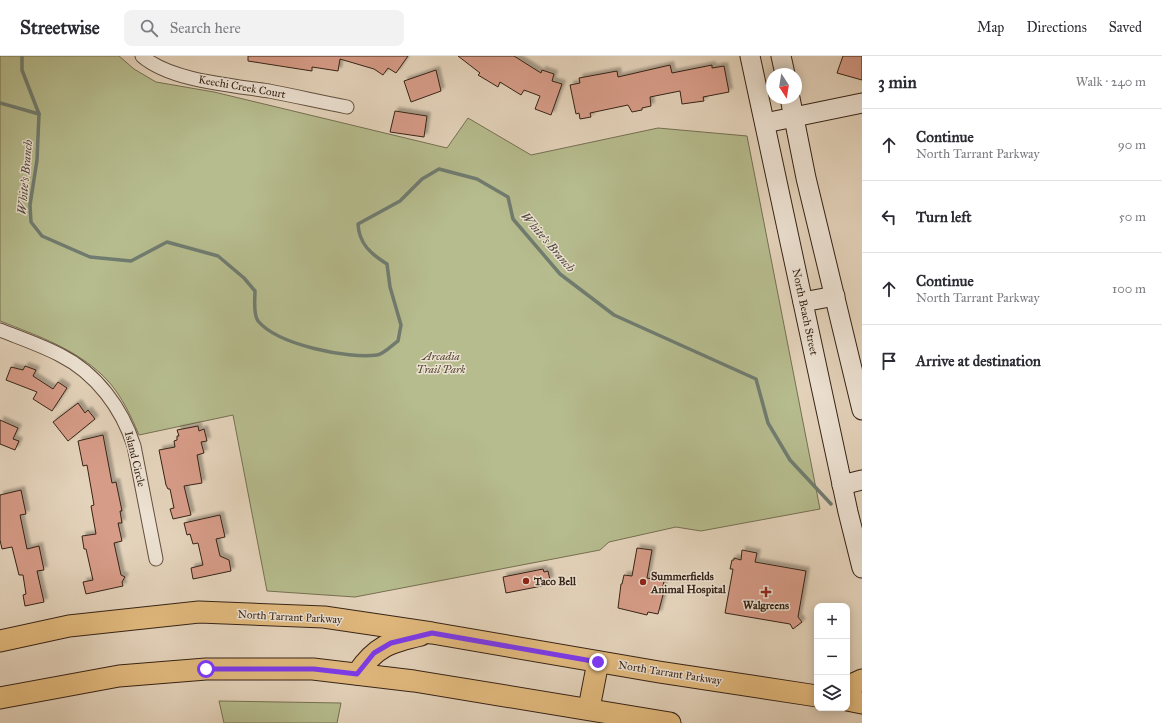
<!DOCTYPE html>
<html lang="en">
<head>
<meta charset="utf-8">
<style>
  body { margin:0; font-family:"IM FELL Great Primer",serif; background:#f2f2f3; color:#2b2b33 }
  .controls { position:absolute; right:12px; bottom:12px; display:grid; overflow:hidden; border-radius:8px; box-shadow:0 2px 10px #0003 }
  .controls button { width:36px; height:36px; display:grid; place-items:center; padding:0; border:0; border-bottom:1px solid #e1e1e2; background:#fff; color:#2b2b33; font:20px sans-serif }
  .compass { position:absolute; left:766px; top:12px; width:36px; height:36px; border-radius:50%; background:#fff; box-shadow:0 2px 10px #0003; rotate:168deg }
  .stop { position:absolute; width:12px; height:12px; margin:-9px; border:3px solid #7c3aed; border-radius:50%; background:#fff }
  .stop.end { background:#7c3aed; border-color:#fff; box-shadow:0 1px 4px #0008 }
  .list { margin:0; padding:0; list-style:none }
  h2 { display:flex; justify-content:space-between; align-items:center; height:52px; margin:0; padding:0 16px; font-size:17px }
  h2 small { font-size:13px; font-weight:400; color:#7c7c81 }
  .list li { display:grid; grid-template-columns:26px 1fr auto; gap:12px; align-items:center; box-sizing:border-box; height:72px; padding:0 16px; border-top:1px solid #e1e1e2 }
  .list b { display:block; font-size:15px; white-space:nowrap }
  .list p { margin:0; font-size:13px; white-space:nowrap; color:#7c7c81 }
  .list em { font-size:13px; font-style:normal; color:#7c7c81 }
  .icon { flex:none; width:22px; height:22px; fill:none; stroke:currentColor; stroke-width:2; stroke-linecap:round; stroke-linejoin:round }
  .map { position:relative; flex:none; width:862px; height:667px; overflow:hidden }
  header { display:flex; align-items:center; gap:24px; box-sizing:border-box; height:56px; padding:0 20px; background:#fff; border-bottom:1px solid #e1e1e2 }
  header strong { font-size:19px }
  nav { display:flex; gap:22px; margin-inline-start:auto; font-size:14px }
  .search { width:280px; height:36px; background:#f2f2f3; display:flex; align-items:center; gap:10px; box-sizing:border-box; padding:0 14px; border-radius:8px; color:#7c7c81; font-size:15px }
  main { display:flex }
  aside { flex:1; background:#fff }
  .map>svg:first-child { display:block }
</style>
</head>
<body>
<header>
<strong>Streetwise</strong>
<div class="search"><svg class="icon" aria-label="search" viewBox="0 0 24 24"><circle cx="10" cy="10" r="6"/><path d="M15 15l6 6"/></svg>Search here</div>
<nav><a>Map</a><a>Directions</a><a>Saved</a></nav>
</header>
<main>
<div class="map">
<svg width="862" height="667" viewBox="0 0 862 667">
  <defs>
    <filter id="shadow"><feDropShadow dx="3.5" dy="-3.5" stdDeviation="1" flood-color="#0004"/></filter>
  </defs>
  <rect width="100%" height="100%" fill="#e4d3bb"/>
  <filter id="stains"><feTurbulence type="fractalNoise" baseFrequency=".005" numOctaves="4"/><feColorMatrix values="0 0 0 0 .2 0 0 0 0 .09 0 0 0 0 .02 0 0 0 .5 -.17"/></filter>
  <radialGradient id="worn" r=".72"><stop offset=".6" stop-color="#630" stop-opacity="0"/><stop offset="1" stop-color="#630" stop-opacity=".3"/></radialGradient>
  <g fill="#b6bc8e" stroke="#767052">
    <path d="M0,0h119l15,13 22,13 58,10 233,56 21,-30 63,37 127,-27 89,8 73,373 -119,22 -25,-4 -67,15 -9,8 -245,47 -88,-6 -34,-176 -94,20c-8,-19 -17,-38 -30,-53 -29,-32 -71,-46 -109,-61z"/>
    <polygon points="219,645 341,647 337,667 224,667"/>
  </g>
  <g fill="none" stroke-linecap="round" stroke-linejoin="round">
    <g stroke="#707c70" stroke-width="3.5">
      <path d="M22,0v14l17,44 -2,46 -7,45 1,17 11,14 48,21 41,4 36,-19 51,14 26,22 11,13c0,8 -2,23 3,30 20,24 90,38 119,34 7,-1 15,-10 21,-14l3,-16 -11,-38 -3,-23c-16,-10 -28,-20 -29,-40l42,-23 22,-22 17,-10 38,10 31,18 5,22 47,55 54,41 142,64 12,44 22,37 41,44"/>
      <polyline points="0,47 39,58"/>
    </g>
  </g>
  <g fill="#d79c88" stroke="#362316" filter="url(#shadow)">
    <polygon points="248,0 408,0 396,17 388,12 383,19 374,13 340,3 338,15 312,11 312,15 248,5"/>
    <polygon points="458,0 514,0 541,17 542,14 554,18 552,25 562,28 551,59 535,53 540,40 524,34 521,39 500,26 498,31 478,19 480,17"/>
    <polygon points="843,0 862,0 862,24 837,17"/>
    <polygon points="670,9 672,17 712,9 712,12 724,10 729,36 703,41 704,45 682,48 680,35 650,41 651,50 642,52 642,54 632,56 628,49 590,57 591,61 580,63 579,57 576,58 570,29 580,27 579,22 617,15 618,21"/>
    <polygon points="436,14 441,35 411,46 404,25"/>
    <polygon points="395,55 427,60 424,81 390,76"/>
    <polygon points="25,310 36,314 33,320 53,333 58,326 67,332 52,355 33,343 37,336 6,324 11,311 23,314"/>
    <polygon points="78,347 85,357 88,354 95,363 68,385 53,366"/>
    <polygon points="0,364 18,372 13,383 19,385 15,394 0,388"/>
    <polygon points="198,370 199,375 204,373 207,385 201,386 204,397 197,399 202,427 184,430 191,459 173,463 170,453 174,452 170,433 168,433 166,429 159,394 175,391 174,385 177,384 177,380 179,380 177,374"/>
    <polygon points="103,379 112,427 116,426 122,455 120,455 122,467 118,467 122,485 114,487 121,519 125,521 122,526 123,530 86,538 83,526 93,524 86,493 84,493 82,480 96,478 91,450 94,449 87,409 83,410 78,385"/>
    <polygon points="21,434 26,458 20,459 27,493 39,490 44,514 37,515 44,546 25,550 23,539 26,538 23,519 19,519 12,491 2,493 0,484 0,439"/>
    <polygon points="220,459 225,481 216,483 220,500 229,504 231,515 193,523 191,512 203,509 198,487 193,488 190,478 187,479 184,467"/>
    <polygon points="637,492 652,494 647,522 664,525 662,535 664,535 658,558 648,556 647,559 618,552 621,528 622,528 624,519 632,520"/>
    <polygon points="742,494 757,497 755,506 806,515 798,561 802,566 793,573 790,568 725,557 733,513 730,513 732,504 734,504 734,502 741,504"/>
    <polygon points="543,513 544,516 548,515 550,524 546,525 547,529 506,537 503,521"/>
  </g>
  <g fill="none" stroke-linecap="round" stroke-linejoin="round">
    <defs>
      <g id="street">
        <path d="M142,0c29,25 89,29 127,35 26,5 52,11 78,16"/>
        <path d="M0,274c20,8 41,15 60,25 36,18 62,53 74,91l22,113"/>
      </g>
      <g id="secondary">
        <polyline points="750,0 848,456 862,512"/>
        <polyline points="781,0 785,18"/>
        <polyline points="790,42 806,122 862,354"/>
        <polyline points="765,67 862,47"/>
        <polyline points="803,246 835,240"/>
        <polyline points="842,429 862,424"/>
      </g>
      <g id="primary">
        <polyline points="0,585 69,570 199,556 324,561 432,577 659,616 817,640"/>
        <path d="M357,618c19,-28 33,-32 64,-39"/>
        <polyline points="847,631 862,624"/>
        <polyline points="0,642 119,620 206,613 313,613 414,625 670,667"/>
        <polyline points="847,644 862,647"/>
        <polyline points="589,652 598,606"/>
      </g>
    </defs>
    <use href="#street" stroke="#624f3f" stroke-width="15"/>
    <use href="#secondary" stroke="#362316" stroke-width="21"/>
    <use href="#primary" stroke="#362316" stroke-width="23"/>
    <use href="#street" stroke="#ede2d3" stroke-width="13"/>
    <use href="#secondary" stroke="#ede2d3" stroke-width="19"/>
    <use href="#primary" stroke="#e2ba7e" stroke-width="21"/>
  </g>
  <g fill="none" stroke-linecap="round" stroke-linejoin="round">
    <polyline stroke="#7c3aed" stroke-width="5" points="206,613 314,613 357,618 374,597 391,587 432,577 598,606"/>
  </g>
  <g fill="#8f2418" stroke="#ede2d3" stroke-width="1.5">
    <circle cx="526" cy="525" r="4"/>
    <circle cx="643" cy="526" r="4"/>
    <path d="M764 530h4v4h4v4h-4v4h-4v-4h-4v-4h4z"/>
  </g>
  <g text-anchor="middle" dominant-baseline="central" stroke-width="3" stroke-linejoin="round" paint-order="stroke">
    <g font-size="11" fill="#362316" stroke="#ede2d3">
      <text transform="translate(242 31) rotate(10)">Keechi Creek Court</text>
      <text transform="translate(805 256) rotate(78)">North Beach Street</text>
      <text transform="translate(135 403) rotate(76)">Island Circle</text>
      <text transform="translate(290 561) rotate(3)">North Tarrant Parkway</text>
      <text transform="translate(670 617) rotate(9)">North Tarrant Parkway</text>
    </g>
    <g font-size="11" font-style="italic" fill="#564934" stroke="#ede2d3">
      <text x="441" y="300">Arcadia<tspan x="441" dy="13">Trail Park</tspan></text>
    </g>
    <g font-size="11" font-weight="bold" fill="#362316" stroke="#ede2d3" text-anchor="start">
      <text x="651" y="520">Summerfields<tspan x="651" dy="13">Animal Hospital</tspan></text>
      <text x="534" y="525">Taco Bell</text>
      <text x="766" y="549" text-anchor="middle">Walgreens</text>
    </g>
    <g font-size="12" font-style="italic" fill="#4e483c" stroke="#ede2d3">
      <text transform="translate(25 121) rotate(-85)">White's Branch</text>
      <text transform="translate(548 186) rotate(49)">White's Branch</text>
    </g>
  </g>
  <rect width="100%" height="100%" filter="url(#stains)"/>
  <rect width="100%" height="100%" fill="url(#worn)"/>
</svg>
<div class="controls">
<button>+</button>
<button>−</button>
<button><svg class="icon" aria-label="layers" viewBox="0 0 24 24"><path d="M12 4l9 5-9 5-9-5zM3 14l9 5 9-5"/></svg></button>
</div>
<svg class="compass" viewBox="-18 -18 36 36"><path d="M0-13l5 13h-10z" fill="#e53935"/><path d="M0 13l5-13h-10z" fill="#7c7c81"/></svg>
<div class="stop" style="left:206px;top:613px"></div>
<div class="stop end" style="left:598px;top:606px"></div>
</div>
<aside>
<h2>3 min<small>Walk · 240 m</small></h2>
<ul class="list">
<li><svg class="icon" aria-label="ahead" viewBox="0 0 24 24"><path d="M12 20V5M6 11l6-6 6 6"/></svg><div><b>Continue</b><p>North Tarrant Parkway</p></div><em>90 m</em></li>
<li><svg class="icon" aria-label="left" viewBox="0 0 24 24"><path d="M17 20v-9H6M10 6l-5 5 5 5"/></svg><div><b>Turn left</b></div><em>50 m</em></li>
<li><svg class="icon" aria-label="ahead" viewBox="0 0 24 24"><path d="M12 20V5M6 11l6-6 6 6"/></svg><div><b>Continue</b><p>North Tarrant Parkway</p></div><em>100 m</em></li>
<li><svg class="icon" aria-label="arrive" viewBox="0 0 24 24"><path d="M6 21V4h12l-3 4 3 4H6"/></svg><div><b>Arrive at destination</b></div></li>
</ul>
</aside>
</main>
</body>
</html>
